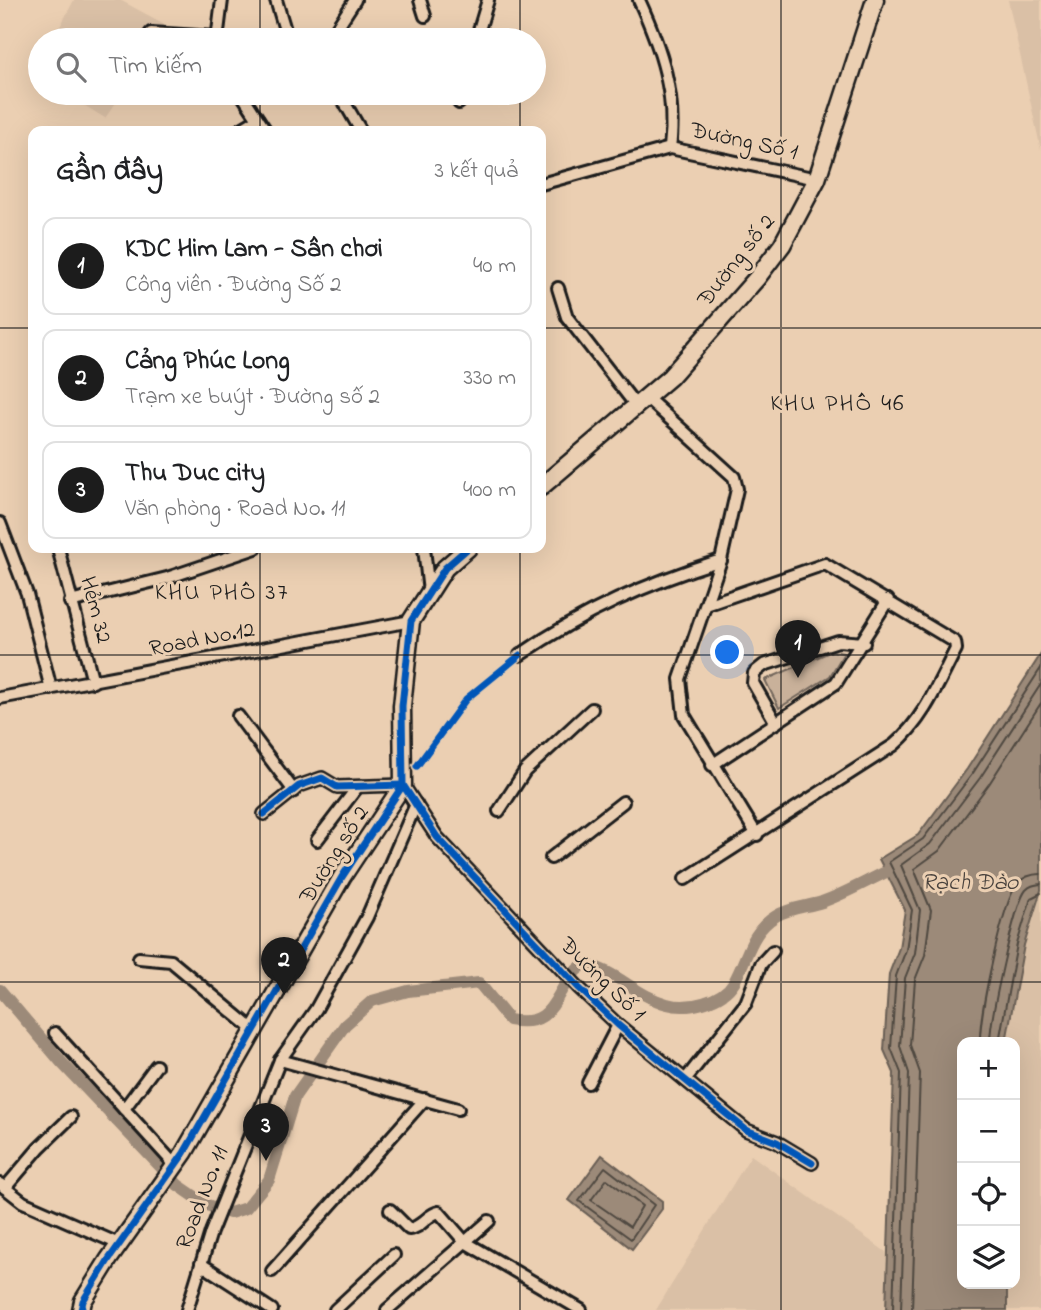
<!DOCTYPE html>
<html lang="vi">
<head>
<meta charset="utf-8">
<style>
  body { margin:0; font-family:"Indie Flower",sans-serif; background:#f6f6f6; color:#202124 }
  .controls { position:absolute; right:21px; bottom:21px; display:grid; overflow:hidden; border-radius:14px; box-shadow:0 7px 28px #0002 }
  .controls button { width:63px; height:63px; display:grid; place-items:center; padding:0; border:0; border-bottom:2px solid #e0e0e0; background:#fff; color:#202124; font:35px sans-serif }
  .you { position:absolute; left:728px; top:653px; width:24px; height:24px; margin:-18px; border:5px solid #fff; border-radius:50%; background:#1a73e8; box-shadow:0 0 0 10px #1a73e833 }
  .badge { display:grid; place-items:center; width:46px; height:46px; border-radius:50%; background:#1c1c1c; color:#fff; font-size:23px; font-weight:700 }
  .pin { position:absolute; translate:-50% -58px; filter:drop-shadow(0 2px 4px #0008) }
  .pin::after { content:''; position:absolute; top:37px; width:24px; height:21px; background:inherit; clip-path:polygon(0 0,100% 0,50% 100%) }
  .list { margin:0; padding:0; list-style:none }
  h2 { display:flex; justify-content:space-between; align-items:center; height:91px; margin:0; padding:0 28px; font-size:30px }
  h2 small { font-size:23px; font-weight:400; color:#757577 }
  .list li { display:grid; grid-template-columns:46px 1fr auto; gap:21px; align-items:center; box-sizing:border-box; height:98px; margin:0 14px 14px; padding:0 14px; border:2px solid #e0e0e0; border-radius:14px }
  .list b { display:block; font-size:26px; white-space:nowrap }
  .list p { margin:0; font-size:23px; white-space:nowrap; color:#757577 }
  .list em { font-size:23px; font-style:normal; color:#757577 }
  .icon { flex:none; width:38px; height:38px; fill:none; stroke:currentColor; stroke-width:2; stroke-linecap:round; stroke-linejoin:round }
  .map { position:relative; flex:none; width:1041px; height:1310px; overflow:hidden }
  .search { position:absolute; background:#fff; box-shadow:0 7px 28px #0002; left:28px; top:28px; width:518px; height:77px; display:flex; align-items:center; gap:18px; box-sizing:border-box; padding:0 24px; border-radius:38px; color:#757577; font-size:26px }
  .panel { position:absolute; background:#fff; box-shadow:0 7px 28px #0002; left:28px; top:126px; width:518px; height:427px; border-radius:14px }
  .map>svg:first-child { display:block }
</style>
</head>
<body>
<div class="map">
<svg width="1041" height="1310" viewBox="0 0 1041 1310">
  <rect width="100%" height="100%" fill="#ebcfb2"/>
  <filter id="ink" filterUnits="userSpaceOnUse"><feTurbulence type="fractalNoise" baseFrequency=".0143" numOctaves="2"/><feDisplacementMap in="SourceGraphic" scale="14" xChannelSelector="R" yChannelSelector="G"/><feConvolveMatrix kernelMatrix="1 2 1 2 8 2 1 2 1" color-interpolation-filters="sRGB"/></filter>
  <g filter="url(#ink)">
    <g fill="#dac0a6">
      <polygon points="74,0 120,0 170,27 161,40 53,40"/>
      <polygon points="1008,0 1041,0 1041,150"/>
      <polygon points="64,93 123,93 105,118"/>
      <polygon points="1041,890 1041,1310 1007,1310 1007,1284 1015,1284 1015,1042 1006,1042 1006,1037 1024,945"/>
      <polygon points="751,1155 886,1252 886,1310 656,1310"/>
    </g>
    <polygon fill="#c9b19a" stroke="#72665b" stroke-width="2" points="832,651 844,653 830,676 779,708 765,680"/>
    <g fill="#9c8a79" stroke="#695e54" stroke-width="2">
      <polygon points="1041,654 1041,890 1024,945 1006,1042 962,1042 962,1284 1007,1284 1007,1310 886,1310 894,1073 884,1050 889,974 899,948 905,910 879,859 918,835 967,769"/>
      <polygon points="602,1155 662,1201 662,1209 632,1249 569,1200"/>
    </g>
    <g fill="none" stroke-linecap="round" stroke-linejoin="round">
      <g stroke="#4f4841" stroke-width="2">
        <path d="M980,1042c-1,-26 22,-138 37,-158 6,-7 15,-10 24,-10"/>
        <path d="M990,1042c0,-21 24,-138 36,-152 5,-5 9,-5 15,-6"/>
        <polyline points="999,1042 1017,944 1031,898 1041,893"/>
        <polygon points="605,1167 654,1205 631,1239 579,1201"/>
        <polygon points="607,1179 642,1206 630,1227 591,1200"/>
        <polyline points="893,1310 901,1073 891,1048 896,976 906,950 912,910 889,862 923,839 973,773 1041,668"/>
        <polyline points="901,1310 909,1073 900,1046 905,978 915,953 920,910 901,865 930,844 980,778 1041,684"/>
        <polyline points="912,1310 920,1073 910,1045 915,980 925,955 931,910 914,869 939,851 989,784 1041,703"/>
      </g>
      <path stroke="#9c8a79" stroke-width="12" d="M0,990l62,73 116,122 29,20 23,8 16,-5 23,-28 26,-84 50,-71 27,-24 36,-10 71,-8 30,37c53,10 42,-36 76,-56 31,7 52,32 82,40 21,6 55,-2 67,-22 14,-25 16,-50 42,-66 15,-9 31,-9 46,-14 22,-8 43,-20 64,-30"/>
      <defs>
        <g id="street">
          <polyline points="276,0 288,40"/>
          <polyline points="420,0 425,16"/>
          <path d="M639,0c22,48 38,95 31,148"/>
          <polyline points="146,40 151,33 215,37"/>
          <polyline points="217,40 222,0"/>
          <polyline points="329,40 355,0"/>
          <polyline points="476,40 488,0"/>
          <polyline points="241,93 266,131"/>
          <polyline points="339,93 361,131"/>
          <polyline points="459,103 462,93"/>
          <polyline points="238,131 258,119"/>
          <polyline points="541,184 670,148 817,179"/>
          <polyline points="558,288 567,317 637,407"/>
          <polyline points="647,398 734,477 737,489 721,560 680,679 684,715 757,835"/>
          <polyline points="0,523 27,594 51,689"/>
          <polyline points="58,548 93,682"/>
          <polyline points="424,548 429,592"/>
          <polyline points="70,602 167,578 256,548"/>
          <path d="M520,655c64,-44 128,-72 201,-95"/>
          <polyline points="0,698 411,621"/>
          <polyline points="238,716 294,791"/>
          <polyline points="776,723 753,683 754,673 764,665 838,641 864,643"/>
          <polyline points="712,765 836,683 888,600"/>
          <polyline points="499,811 525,771 592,709"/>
          <polyline points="264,814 299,786 322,778 337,787 403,785 437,837 579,988 618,1025 746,1130 777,1142 812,1163"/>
          <polyline points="317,840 356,789"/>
          <polyline points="551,858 623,802"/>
          <path d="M685,879l209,-134c30,-26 44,-61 62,-96l-1,-7 -130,-78 -119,41"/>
          <polyline points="139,958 171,961 254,1030"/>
          <polyline points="55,1033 175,1165"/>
          <polyline points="280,1060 458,1109"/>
          <polyline points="685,1080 746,1003 761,964 773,951"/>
          <polyline points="588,1083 618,1025"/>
          <polyline points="124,1109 156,1066"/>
          <polyline points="0,1184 23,1202 119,1244"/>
          <polyline points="5,1188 39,1148 71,1117"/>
          <path d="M390,1210l19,19c13,-1 18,-15 30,-17l26,30 116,68"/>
          <polyline points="201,1264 272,1310"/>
          <polyline points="272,1271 425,1099"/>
          <polyline points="187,1310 211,1232 280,1060 316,1009 367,917 416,804"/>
          <polyline points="335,1310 394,1255"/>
          <polyline points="387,1310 489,1221"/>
        </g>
        <g id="secondary">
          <polyline points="541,487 670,377 757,278 782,245 817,179 875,0"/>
          <polyline points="81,1310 83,1301 109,1259 184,1153 342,877 403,785 402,706 411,621 445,568 468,548"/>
        </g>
      </defs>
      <use href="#street" stroke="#1c1c1c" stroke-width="16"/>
      <use href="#secondary" stroke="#1c1c1c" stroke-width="21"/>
      <use href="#street" stroke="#ebcfb2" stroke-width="10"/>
      <use href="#secondary" stroke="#ebcfb2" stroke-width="16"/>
      <defs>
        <g id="cycleway">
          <polyline points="417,766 466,699 520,655"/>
          <polyline points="264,814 299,786 322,778 337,787 403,785 437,837 579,988 618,1025 746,1130 777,1142 812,1163"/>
          <polyline points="81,1310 83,1301 109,1259 184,1153 342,877 403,785 402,706 411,621 445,568 468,548"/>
        </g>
      </defs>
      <use href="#cycleway" stroke="#ebcfb2" stroke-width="11"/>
      <use href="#cycleway" stroke="#0057b8" stroke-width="7"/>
    </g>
  </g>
  <path fill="none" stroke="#1c1c1c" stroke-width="2" stroke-opacity="0.55" d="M260,0v40M520,0v40M781,0v1310M260,93v38M520,93v38M0,328h33M541,328h500M260,548v762M520,548v762M0,655h1041M0,982h1041"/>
  <g text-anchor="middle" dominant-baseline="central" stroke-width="6" stroke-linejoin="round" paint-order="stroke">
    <g font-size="23" fill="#1c1c1c" stroke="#ebcfb2">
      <text transform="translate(744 142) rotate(12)">Đường Số 1</text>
      <text transform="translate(737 261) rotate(-52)">Đường số 2</text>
      <text transform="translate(95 610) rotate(75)">Hẻm 32</text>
      <text transform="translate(202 640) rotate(-11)">Road No.12</text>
      <text transform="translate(335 855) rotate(-58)">Đường số 2</text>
      <text transform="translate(602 980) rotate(44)">Đường Số 1</text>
      <text transform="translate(203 1198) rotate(-69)">Road No. 11</text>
    </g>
    <g font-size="24" letter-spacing="2" fill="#1c1c1c" stroke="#ebcfb2">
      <text x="838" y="404">KHU PHỐ 46</text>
      <text x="222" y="593">KHU PHỐ 37</text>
    </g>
    <g font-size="24" font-style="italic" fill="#49423d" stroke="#ebcfb2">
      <text x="970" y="883">Rạch Đào</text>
    </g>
  </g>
</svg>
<div class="controls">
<button>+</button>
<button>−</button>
<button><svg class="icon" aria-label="locate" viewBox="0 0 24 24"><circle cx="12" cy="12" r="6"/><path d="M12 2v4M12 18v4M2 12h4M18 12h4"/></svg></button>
<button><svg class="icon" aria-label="layers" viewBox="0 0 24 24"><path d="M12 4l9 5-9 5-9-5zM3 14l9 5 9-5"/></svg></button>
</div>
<div class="you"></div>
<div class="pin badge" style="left:798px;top:678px">1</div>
<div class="pin badge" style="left:284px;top:995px">2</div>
<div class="pin badge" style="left:266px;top:1161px">3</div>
<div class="search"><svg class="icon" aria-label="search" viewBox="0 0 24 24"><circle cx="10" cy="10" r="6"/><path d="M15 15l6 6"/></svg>Tìm kiếm</div>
<section class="panel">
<h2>Gần đây<small>3 kết quả</small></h2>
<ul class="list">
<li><span class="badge">1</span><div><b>KDC Him Lam - Sân chơi</b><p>Công viên · Đường Số 2</p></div><em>40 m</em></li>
<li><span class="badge">2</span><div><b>Cảng Phúc Long</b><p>Trạm xe buýt · Đường số 2</p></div><em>330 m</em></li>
<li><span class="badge">3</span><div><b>Thu Duc city</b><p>Văn phòng · Road No. 11</p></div><em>400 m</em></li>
</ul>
</section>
</div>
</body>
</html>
